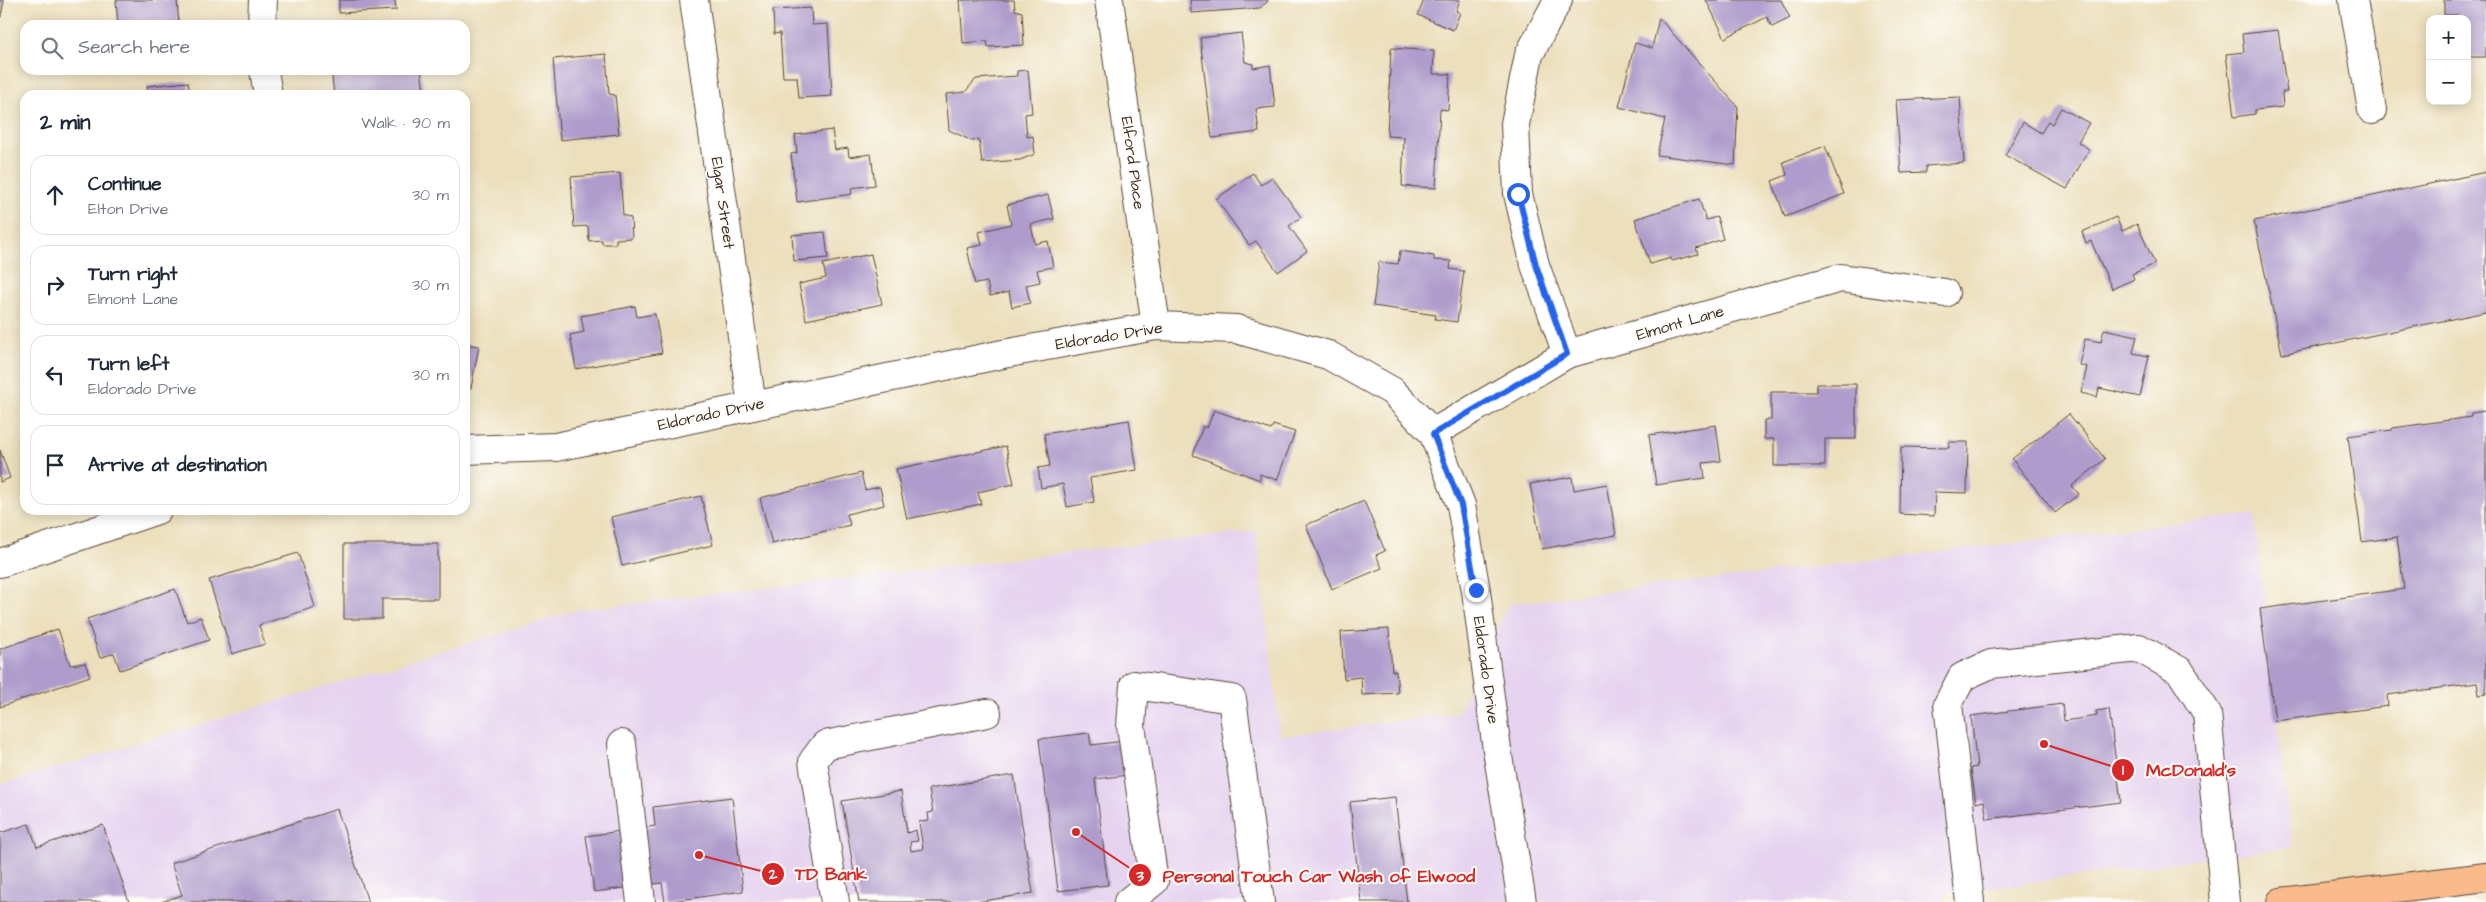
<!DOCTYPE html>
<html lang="en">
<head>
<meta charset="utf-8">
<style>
  body { margin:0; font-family:"Architects Daughter",sans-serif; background:#f6f6f7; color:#1f2937 }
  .controls { position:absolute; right:15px; top:15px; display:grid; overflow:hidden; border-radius:10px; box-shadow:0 2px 12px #0003 }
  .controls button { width:45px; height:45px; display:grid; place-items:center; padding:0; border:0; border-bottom:1px solid #e0e1e3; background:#fff; color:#1f2937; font:25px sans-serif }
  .stop { position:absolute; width:15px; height:15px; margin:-11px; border:4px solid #2563eb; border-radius:50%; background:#fff }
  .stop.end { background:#2563eb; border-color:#fff; box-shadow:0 1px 5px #0008 }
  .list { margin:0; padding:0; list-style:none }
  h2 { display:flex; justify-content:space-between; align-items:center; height:65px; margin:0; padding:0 20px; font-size:21px }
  h2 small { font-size:16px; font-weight:400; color:#747a83 }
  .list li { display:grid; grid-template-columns:32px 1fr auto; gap:15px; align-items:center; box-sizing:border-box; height:80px; margin:0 10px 10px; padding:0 10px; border:1px solid #e0e1e3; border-radius:15px }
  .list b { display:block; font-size:19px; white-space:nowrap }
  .list p { margin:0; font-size:16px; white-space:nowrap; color:#747a83 }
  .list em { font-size:16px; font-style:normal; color:#747a83 }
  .icon { flex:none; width:28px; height:28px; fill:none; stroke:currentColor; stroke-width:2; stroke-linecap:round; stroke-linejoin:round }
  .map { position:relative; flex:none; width:2486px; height:902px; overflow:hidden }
  .search { position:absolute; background:#fff; box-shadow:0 2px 12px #0003; left:20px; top:20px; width:450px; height:55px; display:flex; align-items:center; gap:12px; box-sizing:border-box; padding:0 18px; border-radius:15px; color:#747a83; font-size:19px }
  .panel { position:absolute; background:#fff; box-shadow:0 2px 12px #0003; left:20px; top:90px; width:450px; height:425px; border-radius:15px }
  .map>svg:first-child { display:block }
</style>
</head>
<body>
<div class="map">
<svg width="2486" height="902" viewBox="0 0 2486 902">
  <rect width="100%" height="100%" fill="#fdfcf7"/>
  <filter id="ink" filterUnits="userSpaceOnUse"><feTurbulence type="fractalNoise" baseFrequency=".02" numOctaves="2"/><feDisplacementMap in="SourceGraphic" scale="10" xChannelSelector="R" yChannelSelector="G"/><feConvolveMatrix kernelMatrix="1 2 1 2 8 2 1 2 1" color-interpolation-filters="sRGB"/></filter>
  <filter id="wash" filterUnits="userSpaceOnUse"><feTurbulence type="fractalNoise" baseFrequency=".0096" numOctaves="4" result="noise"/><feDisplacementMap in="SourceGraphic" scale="20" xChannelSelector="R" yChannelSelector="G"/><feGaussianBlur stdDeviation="1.12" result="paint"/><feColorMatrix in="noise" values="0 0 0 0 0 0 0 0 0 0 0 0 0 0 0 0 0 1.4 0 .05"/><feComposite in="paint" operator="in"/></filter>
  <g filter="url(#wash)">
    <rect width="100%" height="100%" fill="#ecdfbc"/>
    <polygon fill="#e6d3f0" points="2254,514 2292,847 1945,894 1943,902 0,902 0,785 578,610 1256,531 1280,736 1458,713 1509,604"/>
    <g id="blocks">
      <g fill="#af9ccc">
        <polygon points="0,0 4,0 1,17 0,17"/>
        <polygon points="116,0 177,0 179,25 118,25"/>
        <polygon points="339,0 395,0 396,10 339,13"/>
        <polygon points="960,0 1014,0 1015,10 1022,12 1024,45 988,47 987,41 963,43"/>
        <polygon points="1190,0 1268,0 1268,1 1260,8 1191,13"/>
        <polygon points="1424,0 1460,0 1456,11 1460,13 1453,30 1418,15"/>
        <polygon points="1706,0 1781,0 1790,18 1772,27 1767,17 1725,38"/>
        <polygon points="2444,0 2486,0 2486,57 2467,57 2467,19 2458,19 2458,15 2444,15"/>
        <polygon points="811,8 812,25 828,24 832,96 799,98 797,77 783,77 780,33 774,34 773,10"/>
        <polygon points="1659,18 1738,107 1735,165 1657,155 1665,119 1619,107 1635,43 1652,48"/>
        <polygon points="2278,30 2287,92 2282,92 2283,107 2255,110 2255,114 2234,117 2226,54 2244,52 2242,34"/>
        <polygon points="1241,33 1245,62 1253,64 1253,68 1270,65 1275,107 1256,109 1259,132 1212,138 1200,38"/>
        <polygon points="1391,48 1434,51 1433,74 1450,74 1448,110 1440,109 1436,188 1402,186 1404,137 1387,136"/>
        <polygon points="606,54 609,94 615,95 619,134 560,140 553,59"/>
        <polygon points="331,70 421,70 424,91 396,95 334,95"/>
        <polygon points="1028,70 1032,113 1025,114 1027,137 1033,136 1035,154 1020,160 982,163 979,140 972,141 949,130 946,94 965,92 976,79 1017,76 1017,71"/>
        <polygon points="188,82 190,95 148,95 147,86"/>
        <polygon points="1960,97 1964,163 1926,166 1926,172 1901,173 1896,100"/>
        <polygon points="2061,108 2089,123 2078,142 2089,149 2067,189 2005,155 2023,122 2041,133 2048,121 2052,124"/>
        <polygon points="832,130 835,150 848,148 849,157 871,154 875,185 851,188 852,194 797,202 791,154 797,153 795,135"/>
        <polygon points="1825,146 1844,194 1785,217 1772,181 1787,175 1783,162"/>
        <polygon points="2486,172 2486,312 2282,354 2254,221"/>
        <polygon points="620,173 623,215 631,218 632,238 616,239 616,244 602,244 602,240 589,241 588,226 574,227 571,177"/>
        <polygon points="1253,173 1261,185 1272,177 1301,217 1289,226 1307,251 1278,272 1256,241 1249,245 1216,199"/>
        <polygon points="1048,195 1054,219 1031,224 1035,244 1048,241 1053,267 1037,270 1040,282 1026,285 1030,303 1012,307 1009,292 990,296 987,282 975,284 967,248 982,245 979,232 1011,224 1007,205"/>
        <polygon points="1699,199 1706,220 1717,217 1723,239 1696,248 1698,254 1672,261 1671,258 1650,264 1635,219"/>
        <polygon points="2116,217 2122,231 2137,224 2155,264 2132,274 2134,279 2112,289 2091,241 2086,243 2082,232"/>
        <polygon points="825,232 828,258 794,261 792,235"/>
        <polygon points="1400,251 1434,256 1434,260 1451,261 1450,269 1464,271 1457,322 1435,319 1436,315 1373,306 1379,262 1398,264"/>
        <polygon points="871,254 882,304 806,320 799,284 826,278 823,264"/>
        <polygon points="635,306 637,317 655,314 662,353 576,369 570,335 584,332 581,316"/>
        <polygon points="2104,329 2137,336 2133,353 2149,356 2140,397 2099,388 2097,397 2081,393 2087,367 2079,365 2085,339 2101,342"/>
        <polygon points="465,344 479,346 471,388 465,387"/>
        <polygon points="1816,384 1856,384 1856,439 1825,439 1825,466 1774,466 1774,439 1764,439 1764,420 1771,420 1771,392 1816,392"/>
        <polygon points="1214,410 1271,430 1273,425 1295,432 1277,480 1260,474 1260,480 1193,455 1203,426 1207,428"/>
        <polygon points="2486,411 2486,694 2479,695 2477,683 2387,695 2388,706 2275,721 2260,609 2404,589 2397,537 2362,542 2348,436 2392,430 2393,428 2471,417 2471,413"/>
        <polygon points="2069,414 2105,459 2072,486 2079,494 2055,513 2012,459"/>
        <polygon points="1129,420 1137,470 1090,478 1094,502 1067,507 1063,484 1041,488 1038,468 1050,466 1044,434"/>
        <polygon points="1716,425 1721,461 1703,463 1705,478 1656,485 1649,435"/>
        <polygon points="1949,442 1968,442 1967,493 1935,492 1934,516 1900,514 1901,447 1949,448"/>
        <polygon points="1006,446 1014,484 978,492 981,504 907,519 896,469"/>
        <polygon points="0,450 10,478 0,482"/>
        <polygon points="861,473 865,490 880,487 884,505 847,514 850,525 772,544 760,498"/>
        <polygon points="1572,477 1574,490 1607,484 1616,535 1542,549 1530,484"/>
        <polygon points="701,496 713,545 622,566 611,517"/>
        <polygon points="1364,501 1385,551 1376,555 1382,568 1332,589 1306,525"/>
        <polygon points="344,544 438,544 438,599 382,599 382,619 344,619"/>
        <polygon points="298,553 315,607 259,625 265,644 232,654 209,580"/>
        <polygon points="175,589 187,622 201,617 209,640 120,670 114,653 100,658 87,619"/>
        <polygon points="58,629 70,665 85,663 90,676 0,707 0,649"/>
        <polygon points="1389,629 1392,671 1396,671 1398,693 1362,695 1361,677 1344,679 1341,632"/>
        <polygon points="2062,704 2064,721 2097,716 2096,711 2109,709 2121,802 1987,819 1984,801 1976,803 1971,768 1977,767 1971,716"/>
        <polygon points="1089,733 1091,745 1125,741 1129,775 1095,779 1108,885 1058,891 1039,739"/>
        <polygon points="1014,775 1033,893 977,902 859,902 842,801 901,791 907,833 916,830 918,841 910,842 911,851 923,849 919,822 929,821 928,813 933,812 929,789"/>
        <polygon points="732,797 743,891 665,902 662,883 594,892 586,836 655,826 653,807"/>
        <polygon points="1395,797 1407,902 1361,902 1350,802"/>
        <polygon points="337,809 368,902 161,902 182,895 171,863"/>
        <polygon points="29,824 37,847 103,825 129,902 0,902 0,833"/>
      </g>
    </g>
  </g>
  <g filter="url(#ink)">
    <use href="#blocks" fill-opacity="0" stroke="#564536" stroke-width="1"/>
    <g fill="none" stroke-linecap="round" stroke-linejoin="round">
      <defs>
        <g id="minor">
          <polyline points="694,0 752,406"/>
          <polyline points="1109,0 1156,326"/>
          <polyline points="1558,0 1529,55 1515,124 1518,194 1535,265 1567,354"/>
          <polyline points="2353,0 2372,110"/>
          <polyline points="262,25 263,0"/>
          <polyline points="264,70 268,95"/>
          <polyline points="1433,433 1567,354 1841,278 1945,293"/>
          <polyline points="465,450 556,447 1003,354 1156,326 1236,329 1328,355 1392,391 1433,433 1461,505 1476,591 1497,750 1522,902"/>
          <polyline points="0,563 157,510"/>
          <polyline points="622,744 641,902"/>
          <polyline points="835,902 813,761 825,745 987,713"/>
          <polyline points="1128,902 1154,881 1131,726 1134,685 1232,699 1260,902"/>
          <polyline points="1970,902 1948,704 1962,677 1991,664 2139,648 2180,671 2207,713 2225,902"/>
        </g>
        <polyline id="major" points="2281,902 2486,877"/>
      </defs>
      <use href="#minor" stroke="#564536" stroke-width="30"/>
      <use href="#major" stroke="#564536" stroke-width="30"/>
      <use href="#minor" stroke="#fff" stroke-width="28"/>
      <use href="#major" stroke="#fabb8c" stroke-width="28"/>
    </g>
  </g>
  <g fill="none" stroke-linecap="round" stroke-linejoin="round" filter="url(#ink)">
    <polyline stroke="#2563eb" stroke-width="6" points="1476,590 1461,505 1433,434 1567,354 1536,265 1518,194"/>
  </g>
  <g text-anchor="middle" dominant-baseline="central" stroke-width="4" stroke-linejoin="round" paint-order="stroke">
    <g font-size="16" fill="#3b2a1e" stroke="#fdfcf7">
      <text transform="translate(1133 163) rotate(82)">Elford Place</text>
      <text transform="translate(723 203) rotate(82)">Elgar Street</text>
      <text transform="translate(1680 323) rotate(-16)">Elmont Lane</text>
      <text transform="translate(1109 336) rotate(-9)">Eldorado Drive</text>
      <text transform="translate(711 414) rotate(-12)">Eldorado Drive</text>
      <text transform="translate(1486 670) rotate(82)">Eldorado Drive</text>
    </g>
  </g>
  <path fill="none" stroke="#d62828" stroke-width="2" d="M2044 744L2123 770M699 855L773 874M1076 832L1140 875"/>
  <g fill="#d62828" stroke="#fdfcf7" stroke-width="2">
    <circle cx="2044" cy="744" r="5"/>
    <circle cx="699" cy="855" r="5"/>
    <circle cx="1076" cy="832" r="5"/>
    <circle cx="2123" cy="770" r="12"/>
    <circle cx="773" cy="874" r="12"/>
    <circle cx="1140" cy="875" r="12"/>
  </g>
  <g font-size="15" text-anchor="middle" font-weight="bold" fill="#fff">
    <text x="2123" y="775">1</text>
    <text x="773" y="879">2</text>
    <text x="1140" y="881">3</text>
  </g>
  <g font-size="18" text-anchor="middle" font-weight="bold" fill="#d62828" stroke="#fdfcf7" stroke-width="4" stroke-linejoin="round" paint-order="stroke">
    <text x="2191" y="776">McDonald's</text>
    <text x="831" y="880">TD Bank</text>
    <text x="1319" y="882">Personal Touch Car Wash of Elwood</text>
  </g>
</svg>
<div class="controls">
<button>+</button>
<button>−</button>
</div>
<div class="stop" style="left:1518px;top:194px"></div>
<div class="stop end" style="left:1476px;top:590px"></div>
<div class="search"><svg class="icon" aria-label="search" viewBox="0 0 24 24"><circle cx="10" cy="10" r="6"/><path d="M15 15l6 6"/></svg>Search here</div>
<section class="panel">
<h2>2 min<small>Walk · 90 m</small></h2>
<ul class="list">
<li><svg class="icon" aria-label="ahead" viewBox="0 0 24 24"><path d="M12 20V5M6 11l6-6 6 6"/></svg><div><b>Continue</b><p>Elton Drive</p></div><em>30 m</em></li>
<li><svg class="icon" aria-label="right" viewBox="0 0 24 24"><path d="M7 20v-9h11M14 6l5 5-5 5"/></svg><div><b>Turn right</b><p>Elmont Lane</p></div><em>30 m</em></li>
<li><svg class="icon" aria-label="left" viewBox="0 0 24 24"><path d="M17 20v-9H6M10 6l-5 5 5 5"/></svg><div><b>Turn left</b><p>Eldorado Drive</p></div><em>30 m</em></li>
<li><svg class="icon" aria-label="arrive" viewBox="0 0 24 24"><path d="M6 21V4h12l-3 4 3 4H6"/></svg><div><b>Arrive at destination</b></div></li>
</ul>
</section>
</div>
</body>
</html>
